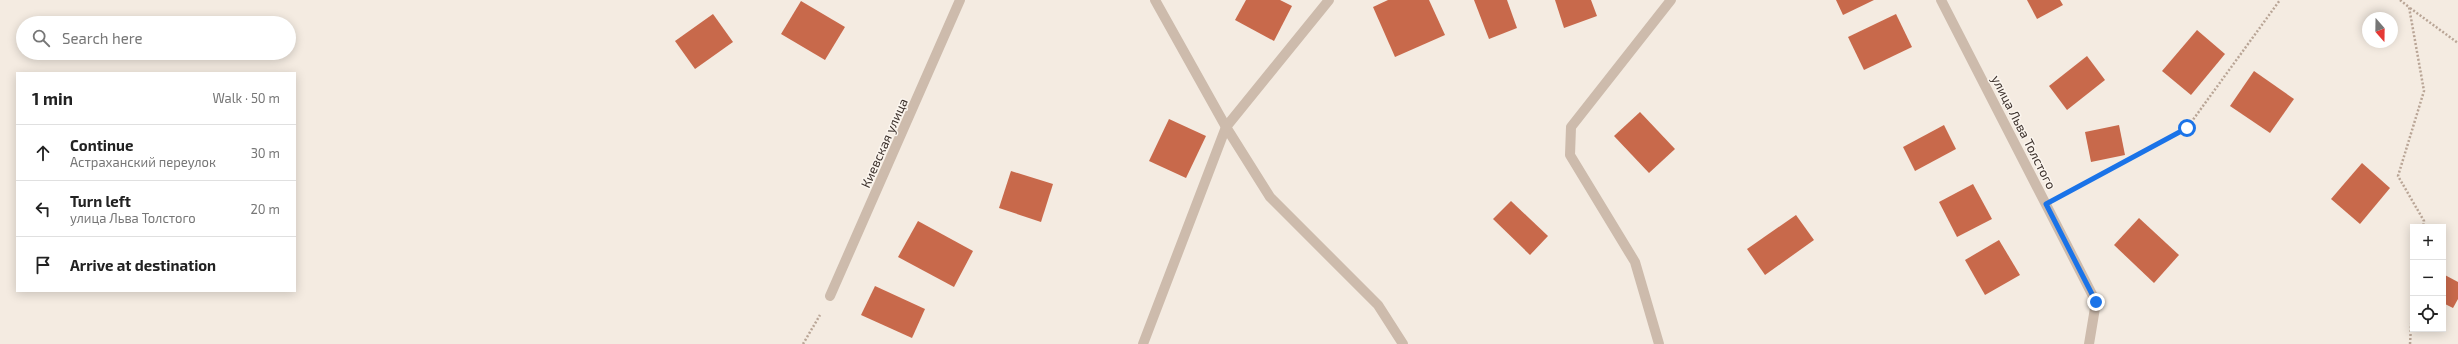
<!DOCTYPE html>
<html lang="en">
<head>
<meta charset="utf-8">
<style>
  body { margin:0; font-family:"Exo 2",sans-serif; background:#f6f6f6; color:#222 }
  .controls { position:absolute; right:12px; bottom:12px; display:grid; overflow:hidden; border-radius:0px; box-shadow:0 2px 10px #0003 }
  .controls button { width:36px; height:36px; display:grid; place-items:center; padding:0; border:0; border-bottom:1px solid #e0e0e0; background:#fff; color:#222; font:20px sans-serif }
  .compass { position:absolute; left:2362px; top:12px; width:36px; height:36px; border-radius:50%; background:#fff; box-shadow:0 2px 10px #0003; rotate:160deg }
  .stop { position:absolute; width:12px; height:12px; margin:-9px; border:3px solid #1a73e8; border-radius:50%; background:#fff }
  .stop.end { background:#1a73e8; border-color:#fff; box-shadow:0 1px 4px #0008 }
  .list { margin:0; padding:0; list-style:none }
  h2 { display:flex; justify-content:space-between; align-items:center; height:52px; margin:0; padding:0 16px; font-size:17px }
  h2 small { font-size:13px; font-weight:400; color:#767676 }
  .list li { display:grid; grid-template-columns:26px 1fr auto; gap:12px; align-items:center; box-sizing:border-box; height:56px; padding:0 16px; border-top:1px solid #e0e0e0 }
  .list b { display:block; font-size:15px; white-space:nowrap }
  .list p { margin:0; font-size:13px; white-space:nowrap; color:#767676 }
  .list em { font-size:13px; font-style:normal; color:#767676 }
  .icon { flex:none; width:22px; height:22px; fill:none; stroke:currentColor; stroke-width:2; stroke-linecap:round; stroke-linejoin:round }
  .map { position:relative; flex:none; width:2458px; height:344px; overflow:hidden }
  .search { position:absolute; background:#fff; box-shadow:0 2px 10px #0003; left:16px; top:16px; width:280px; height:44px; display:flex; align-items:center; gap:10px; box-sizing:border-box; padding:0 14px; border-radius:22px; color:#767676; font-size:15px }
  .panel { position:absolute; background:#fff; box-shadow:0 2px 10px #0003; left:16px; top:72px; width:280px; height:220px; border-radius:0px }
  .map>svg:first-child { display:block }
</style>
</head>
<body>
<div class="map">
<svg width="2458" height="344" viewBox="0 0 2458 344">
  <rect width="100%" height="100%" fill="#f4ebe1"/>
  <g fill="#c8694b">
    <polygon points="1246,0 1280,0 1292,6 1274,41 1235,20"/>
    <polygon points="1388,0 1429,0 1445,35 1395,57 1373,7"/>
    <polygon points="1474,0 1507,0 1517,28 1489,39"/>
    <polygon points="1555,0 1591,0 1597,16 1564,28"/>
    <polygon points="1836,0 1874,0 1843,15"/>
    <polygon points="2027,0 2060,0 2063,5 2037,19"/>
    <polygon points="801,1 845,27 825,60 781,34"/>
    <polygon points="713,14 733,42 695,69 675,41"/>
    <polygon points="1896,14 1912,47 1864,70 1848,37"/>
    <polygon points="2197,30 2225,54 2191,95 2162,71"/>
    <polygon points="2087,56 2105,80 2067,110 2049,86"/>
    <polygon points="2254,71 2294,99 2270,133 2230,106"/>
    <polygon points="1640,112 1675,149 1649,173 1614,136"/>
    <polygon points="1169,119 1206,136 1186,178 1149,161"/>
    <polygon points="1944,125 1956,149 1915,171 1903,147"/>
    <polygon points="2119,125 2125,155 2091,162 2085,132"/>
    <polygon points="2362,163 2390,188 2360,224 2331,199"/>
    <polygon points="1011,171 1053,184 1041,222 999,208"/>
    <polygon points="1973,184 1992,219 1957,237 1939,202"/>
    <polygon points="1511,201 1548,236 1530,255 1493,219"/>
    <polygon points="1796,215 1814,240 1765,275 1747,249"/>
    <polygon points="2139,218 2179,255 2154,283 2114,245"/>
    <polygon points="918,221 973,251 954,287 898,257"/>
    <polygon points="1999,240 2020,275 1985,295 1965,260"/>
    <polygon points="2443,274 2458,282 2458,299 2453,308 2443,303"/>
    <polygon points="875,286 925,309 912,338 861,315"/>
  </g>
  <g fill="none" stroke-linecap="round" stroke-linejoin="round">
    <g stroke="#b9a596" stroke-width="2.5" stroke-dasharray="2 2" stroke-linecap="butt">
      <polyline points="2400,0 2409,7 2424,91 2398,176 2424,221 2423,227"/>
      <polyline points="2410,8 2458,43"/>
      <polyline points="2066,193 2187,128 2280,0"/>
      <polyline points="803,344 820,315"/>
      <polyline points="2410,344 2413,292"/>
    </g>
    <g stroke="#cdbbac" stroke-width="10">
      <polyline points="1226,127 1270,197 1378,305 1403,344"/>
      <polyline points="1143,344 1226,127 1329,0"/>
      <polyline points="1659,344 1635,262 1570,155 1571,127 1671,0"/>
    </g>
    <g stroke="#cdbbac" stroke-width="10">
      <polyline points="1155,0 1226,127"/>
      <polyline points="1941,0 2096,302 2089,344"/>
      <polyline points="830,296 960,0"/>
    </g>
  </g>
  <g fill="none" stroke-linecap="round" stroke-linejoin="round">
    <polyline stroke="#1a73e8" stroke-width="5" points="2096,302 2046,204 2187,128"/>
  </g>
  <g text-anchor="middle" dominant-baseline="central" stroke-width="3" stroke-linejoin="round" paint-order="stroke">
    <g font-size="13" fill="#3b302b" stroke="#fbf5ee">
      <text transform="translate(2024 132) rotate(63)">улица Льва Толстого</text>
      <text transform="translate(884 143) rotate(-66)">Киевская улица</text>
    </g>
  </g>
</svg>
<div class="controls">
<button>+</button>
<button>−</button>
<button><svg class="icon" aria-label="locate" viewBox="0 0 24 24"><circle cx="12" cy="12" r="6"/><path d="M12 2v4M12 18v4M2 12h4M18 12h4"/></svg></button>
</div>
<svg class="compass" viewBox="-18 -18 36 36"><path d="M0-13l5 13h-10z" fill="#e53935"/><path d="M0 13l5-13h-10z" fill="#767676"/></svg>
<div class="stop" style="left:2187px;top:128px"></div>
<div class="stop end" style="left:2096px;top:302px"></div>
<div class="search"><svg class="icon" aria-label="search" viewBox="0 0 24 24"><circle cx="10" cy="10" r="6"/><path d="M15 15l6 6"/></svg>Search here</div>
<section class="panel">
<h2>1 min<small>Walk · 50 m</small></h2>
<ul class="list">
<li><svg class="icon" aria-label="ahead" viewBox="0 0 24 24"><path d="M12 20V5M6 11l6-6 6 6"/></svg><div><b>Continue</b><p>Астраханский переулок</p></div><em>30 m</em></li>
<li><svg class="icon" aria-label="left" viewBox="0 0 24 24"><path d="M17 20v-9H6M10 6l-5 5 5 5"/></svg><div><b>Turn left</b><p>улица Льва Толстого</p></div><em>20 m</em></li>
<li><svg class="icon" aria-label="arrive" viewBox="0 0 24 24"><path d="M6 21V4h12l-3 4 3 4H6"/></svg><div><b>Arrive at destination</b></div></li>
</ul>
</section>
</div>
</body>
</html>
